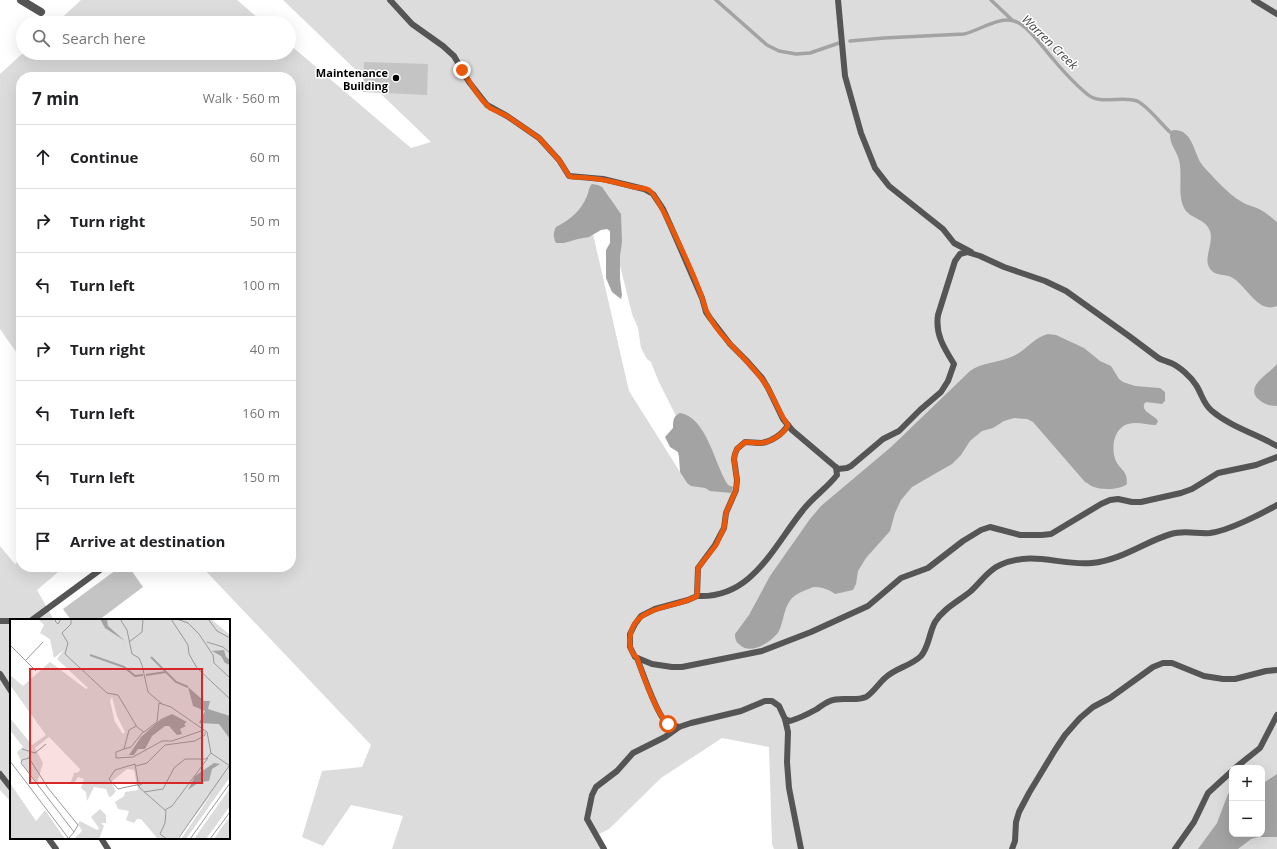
<!DOCTYPE html>
<html lang="en">
<head>
<meta charset="utf-8">
<style>
  body { margin:0; font-family:"Open Sans",sans-serif; background:#f2f2f2; color:#202124 }
  .controls { position:absolute; right:12px; bottom:12px; display:grid; overflow:hidden; border-radius:8px; box-shadow:0 4px 16px #0002 }
  .controls button { width:36px; height:36px; display:grid; place-items:center; padding:0; border:0; border-bottom:1px solid #e0e0e0; background:#fff; color:#202124; font:20px sans-serif }
  .stop { position:absolute; width:12px; height:12px; margin:-9px; border:3px solid #ea580c; border-radius:50%; background:#fff }
  .stop.end { background:#ea580c; border-color:#fff; box-shadow:0 1px 4px #0008 }
  .list { margin:0; padding:0; list-style:none }
  h2 { display:flex; justify-content:space-between; align-items:center; height:52px; margin:0; padding:0 16px; font-size:17px }
  h2 small { font-size:13px; font-weight:400; color:#757577 }
  .list li { display:grid; grid-template-columns:26px 1fr auto; gap:12px; align-items:center; box-sizing:border-box; height:64px; padding:0 16px; border-top:1px solid #e0e0e0 }
  .list b { display:block; font-size:15px; white-space:nowrap }
  .list em { font-size:13px; font-style:normal; color:#757577 }
  .icon { flex:none; width:22px; height:22px; fill:none; stroke:currentColor; stroke-width:2; stroke-linecap:round; stroke-linejoin:round }
  .map { position:relative; flex:none; width:1277px; height:849px; overflow:hidden }
  .search { position:absolute; background:#fff; box-shadow:0 4px 16px #0002; left:16px; top:16px; width:280px; height:44px; display:flex; align-items:center; gap:10px; box-sizing:border-box; padding:0 14px; border-radius:22px; color:#757577; font-size:15px }
  .panel { position:absolute; background:#fff; box-shadow:0 4px 16px #0002; left:16px; top:72px; width:280px; height:500px; border-radius:16px }
  .map>svg:first-child { display:block }
</style>
</head>
<body>
<div class="map">
<svg width="1277" height="849" viewBox="0 0 1277 849">
  <rect width="100%" height="100%" fill="#fff"/>
  <g fill="#dcdcdc" fill-rule="evenodd">
    <polygon points="81,0 237,0 264,23 56,23"/>
    <path d="M283,0h994v849h-503l-2,-5 -3,-97 -47,-9 -61,40 -52,51 -14,7 8,13h-211l11,-33 -52,-11 -28,41 -21,-9 20,-66 40,-4 9,-22 -169,-178h89v-490h-270v282l-21,-30v-255l23,-21h266v-9l122,104 20,-6zM606,209l26,105 6,14 3,20 6,11 4,3 7,18 45,90 -12,14 -4,-1 -58,-92 -36,-157zM1232,768h30v66h-30z"/>
    <polygon points="0,546 15,564 21,560 21,567 64,567 37,590 54,620 11,620 11,802 0,790"/>
  </g>
  <g fill="#a3a3a3">
    <path d="M1174,130c20,0 19,24 29,36 12,13 24,27 39,36 5,3 10,4 15,6 7,3 14,9 20,14v84c-20,8 -30,-21 -46,-29 -6,-3 -15,-1 -20,-7 -10,-11 5,-28 -2,-41 -5,-11 -19,-10 -25,-21 -7,-14 -1,-33 -5,-48 -2,-9 -12,-19 -8,-29z"/>
    <path d="M592,184l6,1 4,2 19,27 1,28 -2,14v23l2,16 -1,4 -9,-7 -6,-14v-28l4,-7v-12l-3,-2 -6,1 -12,7 -11,2 -14,4h-8c-3,-7 -3,-10 0,-16 14,-7 25,-16 31,-31 2,-4 1,-8 5,-12z"/>
    <path d="M1048,334l8,1 28,13 16,13 11,5 8,13 4,3 12,4 25,2 5,4v9l-3,3 -16,-2 -2,2c-2,9 10,10 14,17l-2,4c-9,0 -19,-4 -28,-1 -15,4 -18,27 -11,39 6,9 10,8 10,21 -6,6 -26,6 -33,3 -4,-1 -6,-4 -9,-5l-52,-60 -6,-3 -13,-1 -10,3 -11,7 -11,3 -12,10 -9,14 -9,9 -40,23 -11,13 -6,13 -5,18 -24,27 -8,13 -2,13 -3,6 -18,4c-5,-4 -13,-7 -20,-7 -3,0 -6,2 -9,3 -16,6 -19,13 -23,29 -2,5 -2,10 -6,15 -8,9 -26,21 -37,11 -4,-3 -5,-6 -5,-11l14,-19 21,-39 40,-57 11,-13 70,-59 79,-76c13,-9 27,-8 41,-14 14,-5 23,-20 37,-23z"/>
    <path d="M1277,364v42c-8,0 -14,-2 -20,-8 -11,-13 13,-25 20,-34z"/>
    <path d="M680,413c27,4 35,53 48,72l5,2 -2,6 -21,-2 -5,-3 -14,-2 -4,-3 -7,-11 -1,-15 -1,-5 -8,-5 -5,-10 8,-9c0,-7 0,-12 7,-15z"/>
    <polygon points="1277,774 1277,837 1259,837 1251,839 1238,849 1198,849 1217,823 1228,794 1232,790 1232,834 1262,834 1262,784"/>
  </g>
  <g fill="none" stroke-linecap="round" stroke-linejoin="round">
    <g stroke="#a3a3a3" stroke-width="3.5">
      <polyline points="716,0 767,45 779,51 796,54 810,53 839,43"/>
      <polyline points="991,0 1012,20"/>
      <path d="M850,41l34,-3 80,-4c14,-3 36,-18 50,-13 14,4 29,27 39,38 10,12 22,25 34,35 14,12 34,1 50,7 11,5 24,23 33,31"/>
    </g>
  </g>
  <g fill="#c4c4c4">
    <polygon points="364,62 428,64 427,95 363,92"/>
    <polygon points="120,567 129,567 143,587 99,620 71,620 63,609"/>
  </g>
  <g fill="none" stroke-linecap="round" stroke-linejoin="round">
    <g stroke="#555" stroke-width="6">
      <path d="M390,0l22,24 31,22 11,10 15,26 18,23 20,11 32,22 20,22 10,16 34,3 41,10 9,5 10,15 9,20 30,69 4,14 4,6 20,26 16,16 16,18 6,10 15,31 9,11 46,39 9,-1 4,-2 32,-27 16,-8 21,-21 21,-18 7,-11 6,-17c-10,-16 -19,-30 -16,-49l17,-54 5,-7 7,-2 13,4 24,11 41,14 21,10 63,45 28,21c4,3 9,4 14,6 9,4 20,14 25,22 6,9 7,19 16,26 19,16 44,23 65,35"/>
      <polyline points="838,0 845,76 861,133 875,168 889,186 943,229 954,243 971,252"/>
      <polyline points="1254,0 1277,14"/>
      <path d="M788,425c-5,9 -17,17 -27,18 -5,0 -11,-1 -16,-1l-8,7 -2,5 -1,5 3,21 -1,10 -10,23 -2,15 -9,17 -17,23 -1,28 -9,4 -33,9 -14,7 -6,8 -5,10v13l5,10 17,7 20,3h10l80,-16 49,-19 57,-26 33,-28 27,-10 35,-27 18,-11 9,-3 30,8h22l9,-1 50,-30 9,-4 8,-1 14,3h9l40,-9 11,-4 26,-16 38,-8 21,-8"/>
      <path d="M697,596c55,3 76,-49 106,-86 10,-13 24,-22 34,-35l-1,-8"/>
      <polyline points="32,620 104,567"/>
      <polyline points="0,621 11,621"/>
      <path d="M637,658c5,13 19,54 28,63 4,3 9,5 14,6"/>
      <polyline points="0,674 11,691"/>
      <path d="M785,719l5,2c10,-3 18,-7 27,-12 4,-3 8,-6 13,-8 11,-5 24,1 36,-4 7,-4 13,-14 19,-19 10,-10 26,-12 36,-22 8,-9 8,-23 14,-34 9,-14 24,-21 36,-31 10,-9 17,-21 29,-26 34,-15 59,1 92,-2 30,-3 52,-21 79,-29 13,-4 26,0 39,-1 18,-2 51,-19 67,-28"/>
      <polyline points="1235,768 1260,748 1277,715"/>
      <polyline points="0,774 11,788"/>
      <polyline points="48,838 56,849"/>
      <polyline points="101,838 108,849"/>
      <polyline points="604,849 587,819 592,795 596,787 617,771 633,753 665,737 679,727 691,723 741,711 765,701 772,701 779,706 785,719 788,732 787,762 789,788 801,849"/>
      <polyline points="1012,849 1015,841 1016,822 1019,812 1029,793 1055,750 1065,735 1080,718 1093,707 1110,698 1153,667 1163,663 1172,663 1204,676 1223,679 1235,679 1266,671 1277,670"/>
      <polyline points="1175,849 1194,822 1208,793 1232,771"/>
    </g>
    <polyline stroke="#555" stroke-width="8" points="21,0 41,12"/>
  </g>
  <g fill="none" stroke-linecap="round" stroke-linejoin="round">
    <path stroke="#ea580c" stroke-width="5" d="M462,70l14,22 7,9 7,7 17,8 32,22 20,22 10,16 3,1c22,0 41,4 62,10 5,1 11,1 15,3 11,7 48,92 53,108 2,4 2,8 4,12 11,26 39,46 55,68 12,14 16,33 27,47 -4,9 -17,17 -27,18 -5,0 -11,-1 -16,-1l-8,7 -2,5 -1,5 3,21 -1,10 -10,23 -2,15 -8,17 -18,23 -1,28c-21,13 -64,8 -67,42 -1,8 1,15 7,20 5,15 20,57 31,66"/>
  </g>
  <circle fill="#000" stroke="#fff" stroke-width="1.5" cx="396" cy="78" r="4"/>
  <g text-anchor="middle" dominant-baseline="central" stroke-width="3" stroke-linejoin="round" paint-order="stroke">
    <g font-size="11" font-weight="bold" fill="#000" stroke="#fff" text-anchor="end">
      <text x="388" y="72">Maintenance<tspan x="388" dy="13">Building</tspan></text>
    </g>
    <g font-size="12" font-style="italic" fill="#444" stroke="#fff">
      <text transform="translate(1050 42) rotate(44)">Warren Creek</text>
    </g>
  </g>
  <g transform="translate(10 619)">
    <rect width="220" height="220" fill="#fff"/>
    <path d="M28,0h173l19,16v142l-44,62h-5l30,-44 -34,44h-19l-17,-20h-4l-3,4 -8,-3 3,-9 -11,-2 -3,-7 9,-6 1,-4 13,-2 -4,-20 -7,-1 -16,13 5,9 -4,5 -3,1 -3,-8 -12,-2 -7,14 -1,-9 -5,-4 3,-9 -6,-2 -4,6 -3,-1 3,-9 5,-1 1,-3 -31,-32 -14,11 8,15 -6,20 -13,-16 -7,-15 6,-5 -13,-17v-12l22,27 14,-10 -36,-50v-10l13,11 27,-24 36,27 2,-1 -31,-29 7,-9 -10,8 -4,-19 -10,-6 4,-8zM102,78l5,19 8,16 -2,2 -8,-12 -5,-21zM0,164l26,38 9,-11 20,29h-55zM220,169v18l-24,33h-12zM90,190l6,6v8h-5l3,3 -5,13h-25l8,-8 -4,-7 2,-3 17,9 2,-2 -8,-11zM220,198v22h-16l8,-12z" fill="#dcdcdc" fill-rule="evenodd"/>
    <path d="M90,0h7l1,7 17,15 -20,-13zM214,31l2,7 4,3v5l-5,-2 -4,-7 -9,-5zM178,68l16,14h6l-2,8 22,7v23l-11,-15 -20,-1 6,-12 -12,-5zM162,95l15,8 -3,2 2,2 -6,3 2,5 -5,1 -8,-9h-4l-13,10 -7,13h-7l-4,6h-5l12,-18 20,-18zM204,144l6,1 -8,5 -3,12 -10,1 -11,8 7,-14z" fill="#a3a3a3"/>
    <path fill="none" stroke="#a3a3a3" stroke-width="2" d="M80,36l34,12 11,9 8,-1M141,38l25,25 12,5M136,56l20,-3"/>
    <path fill="none" stroke="#999" stroke-width="1" d="M47,0l-2,2 3,3 3,-5M61,0v5l-9,9 6,10 -3,11 42,39 11,2 19,32 7,5 13,-10 2,-19 12,4 36,25 4,21 19,13M110,0l7,11 5,24 7,4 3,7 6,27 14,12M161,0l17,26 1,9 8,14 33,31M167,0l11,4 11,11 14,21 1,8 16,15M198,0l9,12 13,7M119,23l13,-10 1,-13M197,23l16,5 7,6M0,26l26,26M15,42l18,-19M126,107l-7,4 -5,19 -8,3v6l17,-1 29,-16h10l32,-11M12,130l13,4 11,-9M114,130l7,-2 12,-15M20,134l-1,5 -7,2 -1,3 53,69 -5,6M19,139l19,30 30,37 -4,7M0,142l59,78M126,147l11,-3 18,-18 30,-4 10,-6v-3M132,165l-2,1h-4l-18,4 -9,-10 6,-9 20,-6 3,18v3l1,1 1,2 26,23 -1,12 -5,11 7,5M134,173l19,-3 11,-21 11,-9h21l5,-6M155,191l7,-4 36,-48M168,220l51,-73M180,220l40,-56M200,220l20,-27"/>
    <path fill="#d62828" fill-opacity="0.15" stroke="#d62828" stroke-width="2" d="M20,50h172v114h-172z"/>
    <rect width="220" height="220" fill="none" stroke="#000" stroke-width="2"/>
  </g>
</svg>
<div class="controls">
<button>+</button>
<button>−</button>
</div>
<div class="stop" style="left:668px;top:724px"></div>
<div class="stop end" style="left:462px;top:70px"></div>
<div class="search"><svg class="icon" aria-label="search" viewBox="0 0 24 24"><circle cx="10" cy="10" r="6"/><path d="M15 15l6 6"/></svg>Search here</div>
<section class="panel">
<h2>7 min<small>Walk · 560 m</small></h2>
<ul class="list">
<li><svg class="icon" aria-label="ahead" viewBox="0 0 24 24"><path d="M12 20V5M6 11l6-6 6 6"/></svg><div><b>Continue</b></div><em>60 m</em></li>
<li><svg class="icon" aria-label="right" viewBox="0 0 24 24"><path d="M7 20v-9h11M14 6l5 5-5 5"/></svg><div><b>Turn right</b></div><em>50 m</em></li>
<li><svg class="icon" aria-label="left" viewBox="0 0 24 24"><path d="M17 20v-9H6M10 6l-5 5 5 5"/></svg><div><b>Turn left</b></div><em>100 m</em></li>
<li><svg class="icon" aria-label="right" viewBox="0 0 24 24"><path d="M7 20v-9h11M14 6l5 5-5 5"/></svg><div><b>Turn right</b></div><em>40 m</em></li>
<li><svg class="icon" aria-label="left" viewBox="0 0 24 24"><path d="M17 20v-9H6M10 6l-5 5 5 5"/></svg><div><b>Turn left</b></div><em>160 m</em></li>
<li><svg class="icon" aria-label="left" viewBox="0 0 24 24"><path d="M17 20v-9H6M10 6l-5 5 5 5"/></svg><div><b>Turn left</b></div><em>150 m</em></li>
<li><svg class="icon" aria-label="arrive" viewBox="0 0 24 24"><path d="M6 21V4h12l-3 4 3 4H6"/></svg><div><b>Arrive at destination</b></div></li>
</ul>
</section>
</div>
</body>
</html>
